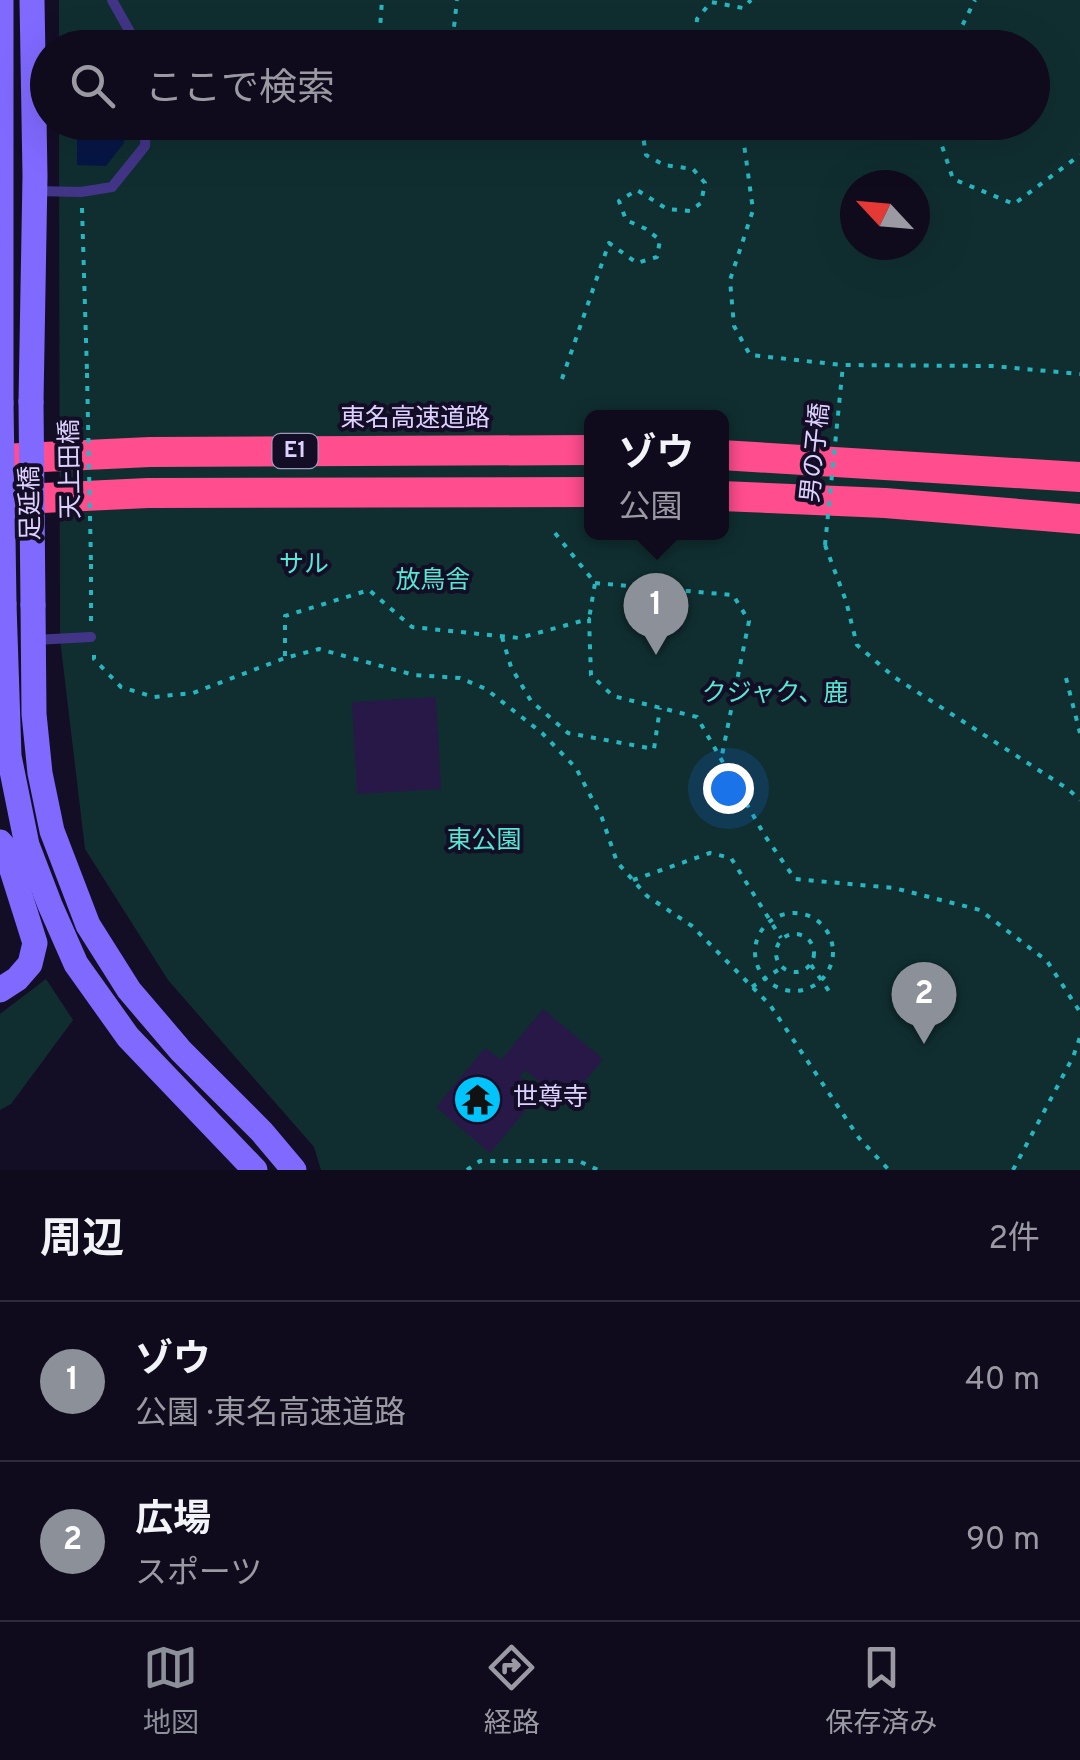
<!DOCTYPE html>
<html lang="ja">
<head>
<meta charset="utf-8">
<style>
  body { margin:0; font-family:Overpass,"Noto Sans JP",sans-serif; background:#181325; color:#f1f3f6 }
  .compass { position:absolute; left:840px; top:170px; width:90px; height:90px; border-radius:50%; background:#0f0a1c; box-shadow:0 10px 40px #0002; rotate:296deg }
  .you { position:absolute; left:728px; top:788px; width:35px; height:35px; margin:-25px; border:8px solid #fff; border-radius:50%; background:#1a73e8; box-shadow:0 0 0 15px #1a73e833 }
  .badge { display:grid; place-items:center; width:65px; height:65px; border-radius:50%; background:#8c9099; color:#fff; font-size:32px; font-weight:700 }
  .pin { position:absolute; translate:-50% -82px; filter:drop-shadow(0 2px 5px #0008) }
  .pin::after { content:''; position:absolute; top:52px; width:35px; height:30px; background:inherit; clip-path:polygon(0 0,100% 0,50% 100%) }
  .popup { position:absolute; left:584px; top:410px; width:145px; height:130px; box-sizing:border-box; display:grid; place-content:center; border-radius:15px; background:#0f0a1c; filter:drop-shadow(0 2px 8px #0005); font-size:32px; white-space:nowrap; color:#9b9aa3 }
  .popup b { font-size:38px; color:#f1f3f6 }
  .popup::after { content:''; position:absolute; left:50%; top:100%; margin-left:-20px; border:20px solid transparent; border-top-color:#0f0a1c }
  .list { margin:0; padding:0; list-style:none }
  h2 { display:flex; justify-content:space-between; align-items:center; height:130px; margin:0; padding:0 40px; font-size:42px }
  h2 small { font-size:32px; font-weight:400; color:#9b9aa3 }
  .list li { display:grid; grid-template-columns:65px 1fr auto; gap:30px; align-items:center; box-sizing:border-box; height:160px; padding:0 40px; border-top:2px solid #2f2b3b }
  .list b { display:block; font-size:38px; white-space:nowrap }
  .list p { margin:0; font-size:32px; white-space:nowrap; color:#9b9aa3 }
  .list em { font-size:32px; font-style:normal; color:#9b9aa3 }
  .icon { flex:none; width:55px; height:55px; fill:none; stroke:currentColor; stroke-width:2; stroke-linecap:round; stroke-linejoin:round }
  .map { position:relative; flex:none; width:1080px; height:1170px; overflow:hidden }
  .search { position:absolute; background:#0f0a1c; box-shadow:0 10px 40px #0002; left:30px; right:30px; top:30px; height:110px; display:flex; align-items:center; gap:25px; box-sizing:border-box; padding:0 35px; border-radius:55px; color:#9b9aa3; font-size:38px }
  .sheet { height:450px; background:#0f0a1c }
  nav { display:flex; justify-content:space-around; align-items:center; box-sizing:border-box; height:140px; border-top:2px solid #2f2b3b; background:#0f0a1c; font-size:28px; color:#9b9aa3 }
  nav a { display:grid; justify-items:center; gap:5px }
  nav .on { color:#8c9099 }
  .map>svg:first-child { display:block }
</style>
</head>
<body>
<div class="map">
<svg width="1080" height="1170" viewBox="0 0 1080 1170">
  <rect width="100%" height="100%" fill="#140d26"/>
  <g fill="#102e30" fill-rule="evenodd">
    <path d="M59,0h1021v1170h-759l-7,-23 -146,-167 -83,-131 -25,-210 -1,-516 973,-1v-74h-973zM855,185h60v60h-60zM591,418h130v114h-130z"/>
    <polygon points="46,979 73,1020 11,1104 0,1110 0,1014"/>
  </g>
  <polygon fill="#061646" points="77,123 125,123 124,143 106,166 77,165"/>
  <g fill="#271848">
    <polygon points="642,591 685,595 681,631 638,626"/>
    <polygon points="436,697 441,789 357,794 352,702"/>
    <polygon points="543,1009 603,1059 566,1104 525,1070 520,1076 540,1093 490,1153 436,1107 485,1048 501,1060"/>
  </g>
  <g fill="none" stroke-linecap="round" stroke-linejoin="round">
    <g stroke="#26b6bf" stroke-width="4" stroke-dasharray="5 8" stroke-linecap="butt">
      <polyline points="374,48 380,29 382,0"/>
      <polyline points="439,48 454,27 457,0"/>
      <polyline points="695,48 697,19 711,2 743,8 751,0"/>
      <polyline points="951,48 975,0"/>
      <polyline points="741,122 753,210 730,280 734,326 750,355 843,365 992,366 1080,374"/>
      <polyline points="934,122 953,179 1014,204 1080,155"/>
      <polyline points="82,208 87,373"/>
      <polyline points="562,379 609,243 637,263 657,257 660,240 646,229 626,220 619,201 637,190 667,209 690,211 701,203 705,183 693,169 664,165 646,155 643,136 650,122"/>
      <polyline points="555,533 595,583 589,619"/>
      <polyline points="825,545 846,601 857,645 894,677 1068,789 1080,800"/>
      <polyline points="595,583 733,595 749,621 721,760"/>
      <polyline points="91,621 91,564"/>
      <polyline points="502,637 511,667 531,701 568,733 654,749 660,708"/>
      <polyline points="94,655 94,659 121,687 154,697 193,693 285,658 319,649 414,675 460,678 486,689 542,733 576,768 602,818 617,862 647,896 692,926 770,1005 859,1138 889,1170"/>
      <polyline points="285,656 285,616 369,590 412,627 519,638 589,619 591,675 613,696 697,717 765,836 795,879 894,888 980,910 1047,961 1080,1012"/>
      <polyline points="1066,678 1080,733"/>
      <polyline points="633,880 710,853 731,858 781,938"/>
      <circle cx="794" cy="952" r="39"/>
      <circle cx="795" cy="953" r="19"/>
      <polyline points="811,965 831,994"/>
      <polyline points="752,987 781,968"/>
      <polyline points="467,1170 480,1161 579,1161 598,1170"/>
      <polyline points="1013,1170 1073,1057 1080,1037"/>
    </g>
    <g stroke="#423588" stroke-width="10">
      <polyline points="112,0 139,48"/>
      <polyline points="35,191 81,192 112,187 145,146 146,122"/>
      <polyline points="34,640 91,637"/>
    </g>
    <g stroke="#7f69ff" stroke-width="25">
      <polyline points="1,0 1,403"/>
      <polyline points="31,402 35,176 32,0"/>
      <polyline points="4,604 9,756 27,845 50,905 76,964 128,1037 255,1170"/>
      <polyline points="33,605 34,714 40,773 52,831 88,925 129,990 181,1051 262,1132 294,1170"/>
      <polyline points="0,842 5,848 35,943 30,964 17,979 0,990"/>
    </g>
    <g stroke="#ff4d8d" stroke-width="30">
      <polyline points="721,455 1080,477"/>
      <polyline points="0,459 150,452 591,450"/>
      <polyline points="721,496 885,503 1080,519"/>
      <polyline points="0,500 148,493 591,492"/>
    </g>
    <g stroke="#26b6bf" stroke-width="4" stroke-dasharray="5 8" stroke-linecap="butt">
      <polyline points="87,373 91,564"/>
      <polyline points="825,545 843,365"/>
    </g>
    <g stroke="#7f69ff" stroke-width="25">
      <polyline points="31,402 33,605"/>
      <polyline points="1,403 4,604"/>
    </g>
  </g>
  <defs>
    <symbol id="temple-disc" viewBox="-11 -11 22 22"><circle r="9.5" fill="#00c5fd" stroke="#140d26"/><path d="M0-6L5-2H3V0L6.5 2.5H4V6H1.5V3h-3V6H-4V2.5H-6.5L-3 0V-2H-5Z" fill="#111"/></symbol>
  </defs>
  <g fill-rule="evenodd">
    <use href="#temple-disc" x="450" y="1072" width="55" height="55"/>
  </g>
  <g text-anchor="middle" dominant-baseline="central" stroke-width="8" stroke-linejoin="round" paint-order="stroke">
    <rect fill="#140d26" stroke="#a197be" stroke-width="2.5" x="272.5" y="434" width="45" height="34" rx="8"/>
    <g font-size="22" font-weight="bold" fill="#ddd2ff">
      <text x="295" y="451">E1</text>
    </g>
    <g font-size="25" fill="#ddd2ff" stroke="#140d26">
      <text x="415" y="420">東名高速道路</text>
      <text transform="translate(817 453) rotate(-84)">男の子橋</text>
      <text transform="translate(72 469) rotate(-91)">天上田橋</text>
      <text transform="translate(32 503) rotate(-91)">足延橋</text>
    </g>
    <g font-size="25" fill="#55e8d5" stroke="#140d26">
      <text x="304" y="566">サル</text>
      <text x="433" y="582">放鳥舎</text>
      <text x="775" y="695">クジャク、鹿</text>
      <text x="484" y="842">東公園</text>
    </g>
    <g font-size="25" fill="#ddd2ff" stroke="#140d26" text-anchor="start">
      <text x="513" y="1099">世尊寺</text>
    </g>
  </g>
</svg>
<svg class="compass" viewBox="-18 -18 36 36"><path d="M0-13l5 13h-10z" fill="#e53935"/><path d="M0 13l5-13h-10z" fill="#9b9aa3"/></svg>
<div class="you"></div>
<div class="pin badge" style="left:656px;top:655px">1</div>
<div class="popup"><b>ゾウ</b>公園</div>
<div class="pin badge" style="left:924px;top:1044px">2</div>
<div class="search"><svg class="icon" aria-label="search" viewBox="0 0 24 24"><circle cx="10" cy="10" r="6"/><path d="M15 15l6 6"/></svg>ここで検索</div>
</div>
<section class="sheet">
<h2>周辺<small>2件</small></h2>
<ul class="list">
<li><span class="badge">1</span><div><b>ゾウ</b><p>公園 · 東名高速道路</p></div><em>40 m</em></li>
<li><span class="badge">2</span><div><b>広場</b><p>スポーツ</p></div><em>90 m</em></li>
</ul>
</section>
<nav>
<a class="on"><svg class="icon" aria-label="map" viewBox="0 0 24 24"><path d="M3 6l6-2 6 2 6-2v14l-6 2-6-2-6 2zM9 4v14M15 6v14"/></svg>地図</a>
<a><svg class="icon" aria-label="directions" viewBox="0 0 24 24"><path d="M12 3l9 9-9 9-9-9zM9 14v-3h6M13 9l2 2-2 2"/></svg>経路</a>
<a><svg class="icon" aria-label="saved" viewBox="0 0 24 24"><path d="M7 4h10v16l-5-4-5 4z"/></svg>保存済み</a>
</nav>
</body>
</html>
